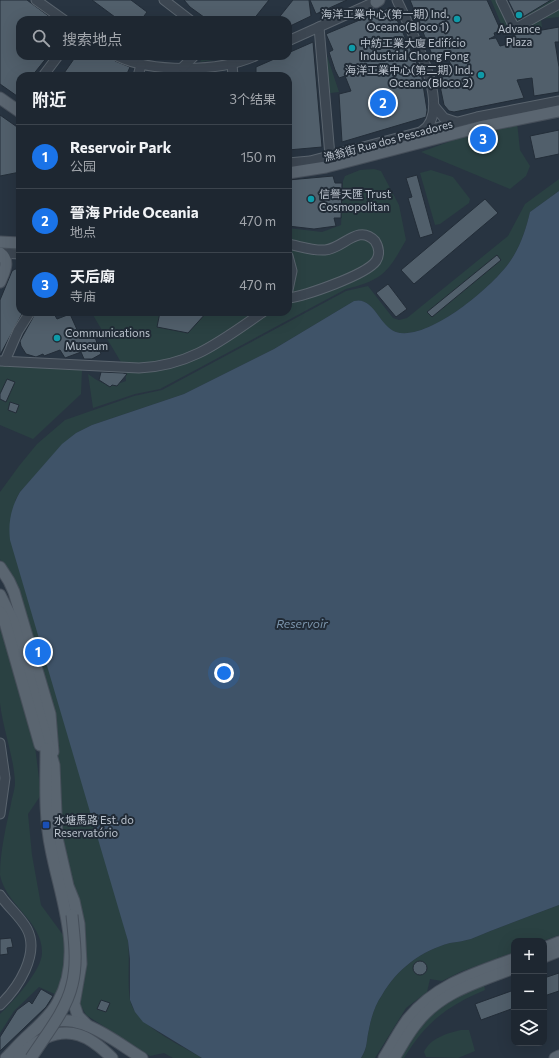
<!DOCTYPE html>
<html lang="zh">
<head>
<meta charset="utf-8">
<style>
  body { margin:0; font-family:Commissioner,"Noto Sans SC",sans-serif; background:#2b333d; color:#f1f3f6 }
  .controls { position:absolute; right:12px; bottom:12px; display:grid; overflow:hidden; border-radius:8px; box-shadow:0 4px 16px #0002 }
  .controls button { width:36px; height:36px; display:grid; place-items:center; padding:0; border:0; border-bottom:1px solid #3c444d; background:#1e2731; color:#f1f3f6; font:20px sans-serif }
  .you { position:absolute; left:224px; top:673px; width:14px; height:14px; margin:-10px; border:3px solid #fff; border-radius:50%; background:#1a73e8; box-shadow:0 0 0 6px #1a73e833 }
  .badge { display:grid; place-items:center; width:26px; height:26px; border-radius:50%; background:#1a73e8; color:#fff; font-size:13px; font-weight:700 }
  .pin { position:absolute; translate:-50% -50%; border:2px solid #fff; box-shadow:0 1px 4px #0006 }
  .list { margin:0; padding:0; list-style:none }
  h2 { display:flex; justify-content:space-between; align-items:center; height:52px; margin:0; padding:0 16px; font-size:17px }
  h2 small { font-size:13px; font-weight:400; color:#a1a5ab }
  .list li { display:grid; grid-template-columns:26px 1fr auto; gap:12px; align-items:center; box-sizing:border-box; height:64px; padding:0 16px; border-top:1px solid #3c444d }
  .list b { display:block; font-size:15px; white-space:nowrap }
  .list p { margin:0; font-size:13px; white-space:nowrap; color:#a1a5ab }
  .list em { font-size:13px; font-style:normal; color:#a1a5ab }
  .icon { flex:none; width:22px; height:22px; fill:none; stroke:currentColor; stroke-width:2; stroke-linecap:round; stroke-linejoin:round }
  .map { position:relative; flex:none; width:559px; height:1058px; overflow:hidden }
  .search { position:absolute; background:#1e2731; box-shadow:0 4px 16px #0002; left:16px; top:16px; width:276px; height:44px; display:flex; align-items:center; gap:10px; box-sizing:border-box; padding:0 14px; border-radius:12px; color:#a1a5ab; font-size:15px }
  .panel { position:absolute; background:#1e2731; box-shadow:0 4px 16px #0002; left:16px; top:72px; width:276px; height:244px; border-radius:12px }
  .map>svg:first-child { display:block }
</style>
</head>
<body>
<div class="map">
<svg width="559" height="1058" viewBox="0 0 559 1058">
  <rect width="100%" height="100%" fill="#283441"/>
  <g fill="#2a4142">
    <polygon points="491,0 507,0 514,16 550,0 559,0 559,17 541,19 542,27 505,33"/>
    <polygon points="322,41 339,92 322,94"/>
    <polygon points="204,56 241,56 200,62"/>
    <polygon points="517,122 520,150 530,166 526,176 510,189 421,152 462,137"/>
    <path d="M374,169l7,2 18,34 7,35c-18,32 -23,40 -60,49l-186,100 -25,5 -42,14 -5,-34c14,10 21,14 38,7l-1,-12 -32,-54 -5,-3h200v-84l34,4 19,-7 2,-44 2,-5 15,-6z"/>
    <polygon points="431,170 453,177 470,199 469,203 440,224 435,225 420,173"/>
    <path d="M559,179v12l-29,21c-4,17 -9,33 -19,48 -16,25 -83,82 -115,72 -17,-5 -22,-36 -42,-31l-80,48 -90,45 -92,31 -16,8 -14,12 -42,47 -5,9 113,440c2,20 -1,40 2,59 5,25 51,45 72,58h-29l-9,-5 -14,3 -64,-41 -7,-13 3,-79 -18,-79 -8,-118 -46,-147 -10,-20v-67l19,-26 18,-22 28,-24 69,-24 28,-6 184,-99 22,-5 25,32 6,2 8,-2 101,-82 17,-32z"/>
    <polygon points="0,364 82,370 81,394 33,439 0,425"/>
    <path d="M0,618l35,128 6,49 -13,19 4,41 9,50 25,34 -3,39 -6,17 -18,-8 -25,24 -14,22v-19c13,-12 42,-44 42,-61 1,-32 -36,-47 -42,-78 0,-23 6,-49 11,-71 1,-7 4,-15 4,-21 -1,-27 -12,-53 -15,-80 0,-28 0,-57 0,-85z"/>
    <path d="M559,905v30l-16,6h-29v11l-54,20 -18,9 -12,-2 -3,13 -21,16 -31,50h-14c7,-11 5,-17 8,-29 2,-11 6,-24 13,-34 15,-26 39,-44 68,-52 7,-1 14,-2 21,-4 29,-12 59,-23 88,-34z"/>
    <path d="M483,980l2,10c-38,16 -59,32 -81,68h-7l15,-26 26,-28z"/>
    <path d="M461,1030h8l6,21 -17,7 -32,-1 -2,-5c6,-14 24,-19 37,-22z"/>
  </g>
  <path fill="#3f5368" d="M559,191v714c-29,11 -59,22 -88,34 -7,2 -14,3 -21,4 -29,8 -53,26 -68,52 -7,10 -11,23 -13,34 -3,12 -1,18 -8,29h-159l-59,-36 -8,-10 -5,-12v-41l-2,-18 -118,-401c-2,-18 1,-32 10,-48l42,-48 14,-11 16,-8 92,-31 90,-45 80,-48c20,-5 25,25 42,31 32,10 99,-47 115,-72 10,-15 15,-31 19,-48z"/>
  <g fill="#515f6b" stroke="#232d38">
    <polygon points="0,0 27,0 54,20 20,20 20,56 48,56 32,76 20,76 20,93 17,96 0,84"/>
    <polygon points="92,0 131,0 147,12 141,20 119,20"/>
    <polygon points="184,0 269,0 253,20 208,20 190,7"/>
    <polygon points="293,0 309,0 311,16 288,27 288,20 277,20"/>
    <polygon points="310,0 347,0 316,14"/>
    <polygon points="410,0 487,0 501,31 494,33 495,36 489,39 496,38 500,46 516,42 514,35 559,27 559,42 555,42 559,67 559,92 534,96 532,78 517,80 524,98 454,112 449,111 444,105 438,76 440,73 452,68 446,52 433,57"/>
    <polygon points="508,0 551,0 518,20"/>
    <polygon points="391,7 421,72 427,110 426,117 342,142 339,94 351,91 345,76 339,78 335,70 329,52 333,50 326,34"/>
    <polygon points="313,42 322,147 288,150 288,76 256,76 256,67 281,56 288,56 288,53"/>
    <polygon points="76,56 111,56 115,61 130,67 126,76 62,76"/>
    <polygon points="0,115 20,129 20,172 0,176"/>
    <polygon points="559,130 559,154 535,159 530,136"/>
    <polygon points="495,131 496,142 472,146 471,137"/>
    <polygon points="417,175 433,234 420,238 408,198 412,197 406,178"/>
    <polygon points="333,176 335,183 342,183 341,218 334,218 336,226 314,229 288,226 288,180"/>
    <polygon points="485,199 498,213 414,284 401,270"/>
    <polygon points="497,255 501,260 432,317 427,312"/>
    <polygon points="15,269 20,270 20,312 23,312 0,355 0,300 12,271"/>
    <polygon points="388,284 407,309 396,317 376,293"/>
    <polygon points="36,312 53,312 57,319 70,314 79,334 92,329 101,354 92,359 84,359 81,352 65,358 60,350 44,356 43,354 36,357 26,354 21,346 20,341"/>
    <polygon points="160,312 207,312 188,333 157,327"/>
    <polygon points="101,372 123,373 127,374 117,386 112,385 110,387 99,380"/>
    <polygon points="7,379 15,382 6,402 0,399 0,394"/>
    <polygon points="10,402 19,405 16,413 8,410"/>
    <polygon points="11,938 13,947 7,948 8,954 0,955 0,939"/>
    <circle cx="420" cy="968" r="7"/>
    <polygon points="559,973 559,991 544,996 544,978"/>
    <polygon points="41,989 53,996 46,1007 0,1051 0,1037 17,1010 29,1001 32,1004"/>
    <polygon points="514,990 514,1008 481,1020 475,1004"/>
    <polygon points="101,1000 110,1003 106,1012 97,1009"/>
  </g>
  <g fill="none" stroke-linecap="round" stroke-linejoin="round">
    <defs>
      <g id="minor">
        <polyline points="36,0 64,20"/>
        <polyline points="164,0 190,20"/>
        <path d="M397,0c12,27 58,110 25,131"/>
        <polyline points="501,0 513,25 518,27 559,4"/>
        <polyline points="319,27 330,156"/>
        <polyline points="288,41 379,0"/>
        <path d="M117,56c35,17 102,16 138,0"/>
        <polyline points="232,64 233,76"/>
        <polyline points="183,67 194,56"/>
        <polyline points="43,76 58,56"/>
        <polyline points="138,76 141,65"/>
        <polyline points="434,106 444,118 456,122"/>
        <polyline points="288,163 310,161 477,117 559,101"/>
        <path d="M288,244c11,2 25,7 37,6 18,-1 33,-27 50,-9 4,6 5,14 1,20 -10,14 -71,35 -88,37"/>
        <polyline points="0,253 20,254"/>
        <polyline points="288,256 292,271 288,290"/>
        <path d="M0,361l139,7c52,-2 83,-28 124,-56"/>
        <polyline points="5,361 18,331 30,312"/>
        <polyline points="0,743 5,778 0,814"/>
        <path d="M0,895c8,12 20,21 27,34 13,25 -9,59 -27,76"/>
      </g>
      <g id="major">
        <polyline points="376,2 379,0"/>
        <polyline points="0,98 20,112"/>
        <polyline points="288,173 326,167 480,127 559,111"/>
        <polyline points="0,242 20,243"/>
        <path d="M0,253c11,8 4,19 0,29"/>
        <polyline points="0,567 9,581 14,592 50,714 53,752"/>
        <polyline points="0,595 13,621 54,765 57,838 68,886 74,901 79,924 81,964 74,1004 78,1016 87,1025"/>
        <polyline points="0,612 4,619 40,745"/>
        <polyline points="544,948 559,942"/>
        <polyline points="544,957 559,951"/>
        <path d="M32,1032c9,-9 20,-18 26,-30 27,-47 2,-105 -7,-153 -7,-33 -5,-67 -5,-100"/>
        <path d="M6,1058c10,-10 21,-24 33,-31 36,-21 73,13 103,31"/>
        <path d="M19,1058c14,-17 38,-30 60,-23 13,4 24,14 33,23"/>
        <path d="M384,1058c8,-13 15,-27 24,-39 27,-34 67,-46 106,-60"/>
        <path d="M394,1058c7,-11 13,-23 22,-34 24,-32 62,-42 98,-56"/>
        <polyline points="555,1058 559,1056"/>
      </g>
    </defs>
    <use href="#minor" stroke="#5a646e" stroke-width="11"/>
    <use href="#major" stroke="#464f5a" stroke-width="13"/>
    <use href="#minor" stroke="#3c4651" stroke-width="9"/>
    <use href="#major" stroke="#5a6570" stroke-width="11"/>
    <defs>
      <path id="major-bridge" d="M31,1058c14,-22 35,-47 41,-73 6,-23 2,-47 0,-70"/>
    </defs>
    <use href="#major-bridge" stroke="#464f5a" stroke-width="13" stroke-linecap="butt"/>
    <use href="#major-bridge" stroke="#5a6570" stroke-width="11"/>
  </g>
  <g fill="#0f9aa8" stroke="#212b36" stroke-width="1.5">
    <circle cx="519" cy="15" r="4"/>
    <circle cx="457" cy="19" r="4"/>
    <circle cx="352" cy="48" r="4"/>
    <circle cx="481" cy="75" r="4"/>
    <circle cx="311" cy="199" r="4"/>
    <circle cx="57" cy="338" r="4"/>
  </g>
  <rect fill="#1a4fb4" stroke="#212b36" stroke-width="1.5" x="42" y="821" width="8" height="8" rx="2"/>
  <g text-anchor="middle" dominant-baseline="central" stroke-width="4" stroke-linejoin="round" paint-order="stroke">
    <g font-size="11" fill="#b9c1cb" stroke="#212b36" text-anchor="start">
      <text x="449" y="13" text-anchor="end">海洋工業中心(第一期) Ind.<tspan x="449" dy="13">Oceano(Bloco 1)</tspan></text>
      <text x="519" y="28" text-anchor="middle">Advance<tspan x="519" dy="13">Plaza</tspan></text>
      <text x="360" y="42">中紡工業大廈 Edifício<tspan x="360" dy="13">Industrial Chong Fong</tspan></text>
      <text x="473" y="69" text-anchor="end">海洋工業中心(第二期) Ind.<tspan x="473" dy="13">Oceano(Bloco 2)</tspan></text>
      <text x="319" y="193">信譽天匯 Trust<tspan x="319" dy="13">Cosmopolitan</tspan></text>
      <text x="65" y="332">Communications<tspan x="65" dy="13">Museum</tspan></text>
      <text x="54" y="819">水塘馬路 Est. do<tspan x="54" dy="13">Reservatório</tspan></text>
    </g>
    <g font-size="11" fill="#b9c1cb" stroke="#212b36">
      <text transform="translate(388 140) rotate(-15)">漁翁街 Rua dos Pescadores</text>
    </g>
    <g font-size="12" font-style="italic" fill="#7b94ab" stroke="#212b36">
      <text x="302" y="623">Reservoir</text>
    </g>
  </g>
</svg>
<div class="controls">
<button>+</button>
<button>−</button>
<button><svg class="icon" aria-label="layers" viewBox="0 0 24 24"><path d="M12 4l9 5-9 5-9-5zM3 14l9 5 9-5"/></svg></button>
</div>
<div class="you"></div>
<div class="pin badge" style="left:38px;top:652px">1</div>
<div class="pin badge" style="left:383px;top:103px">2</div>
<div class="pin badge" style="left:483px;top:139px">3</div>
<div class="search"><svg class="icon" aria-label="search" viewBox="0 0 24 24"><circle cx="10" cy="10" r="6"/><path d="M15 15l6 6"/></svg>搜索地点</div>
<section class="panel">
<h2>附近<small>3个结果</small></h2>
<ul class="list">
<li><span class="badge">1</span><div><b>Reservoir Park</b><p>公园</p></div><em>150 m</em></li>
<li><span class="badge">2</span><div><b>晉海 Pride Oceania</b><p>地点</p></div><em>470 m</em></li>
<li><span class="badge">3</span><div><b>天后廟</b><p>寺庙</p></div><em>470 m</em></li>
</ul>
</section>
</div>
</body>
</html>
